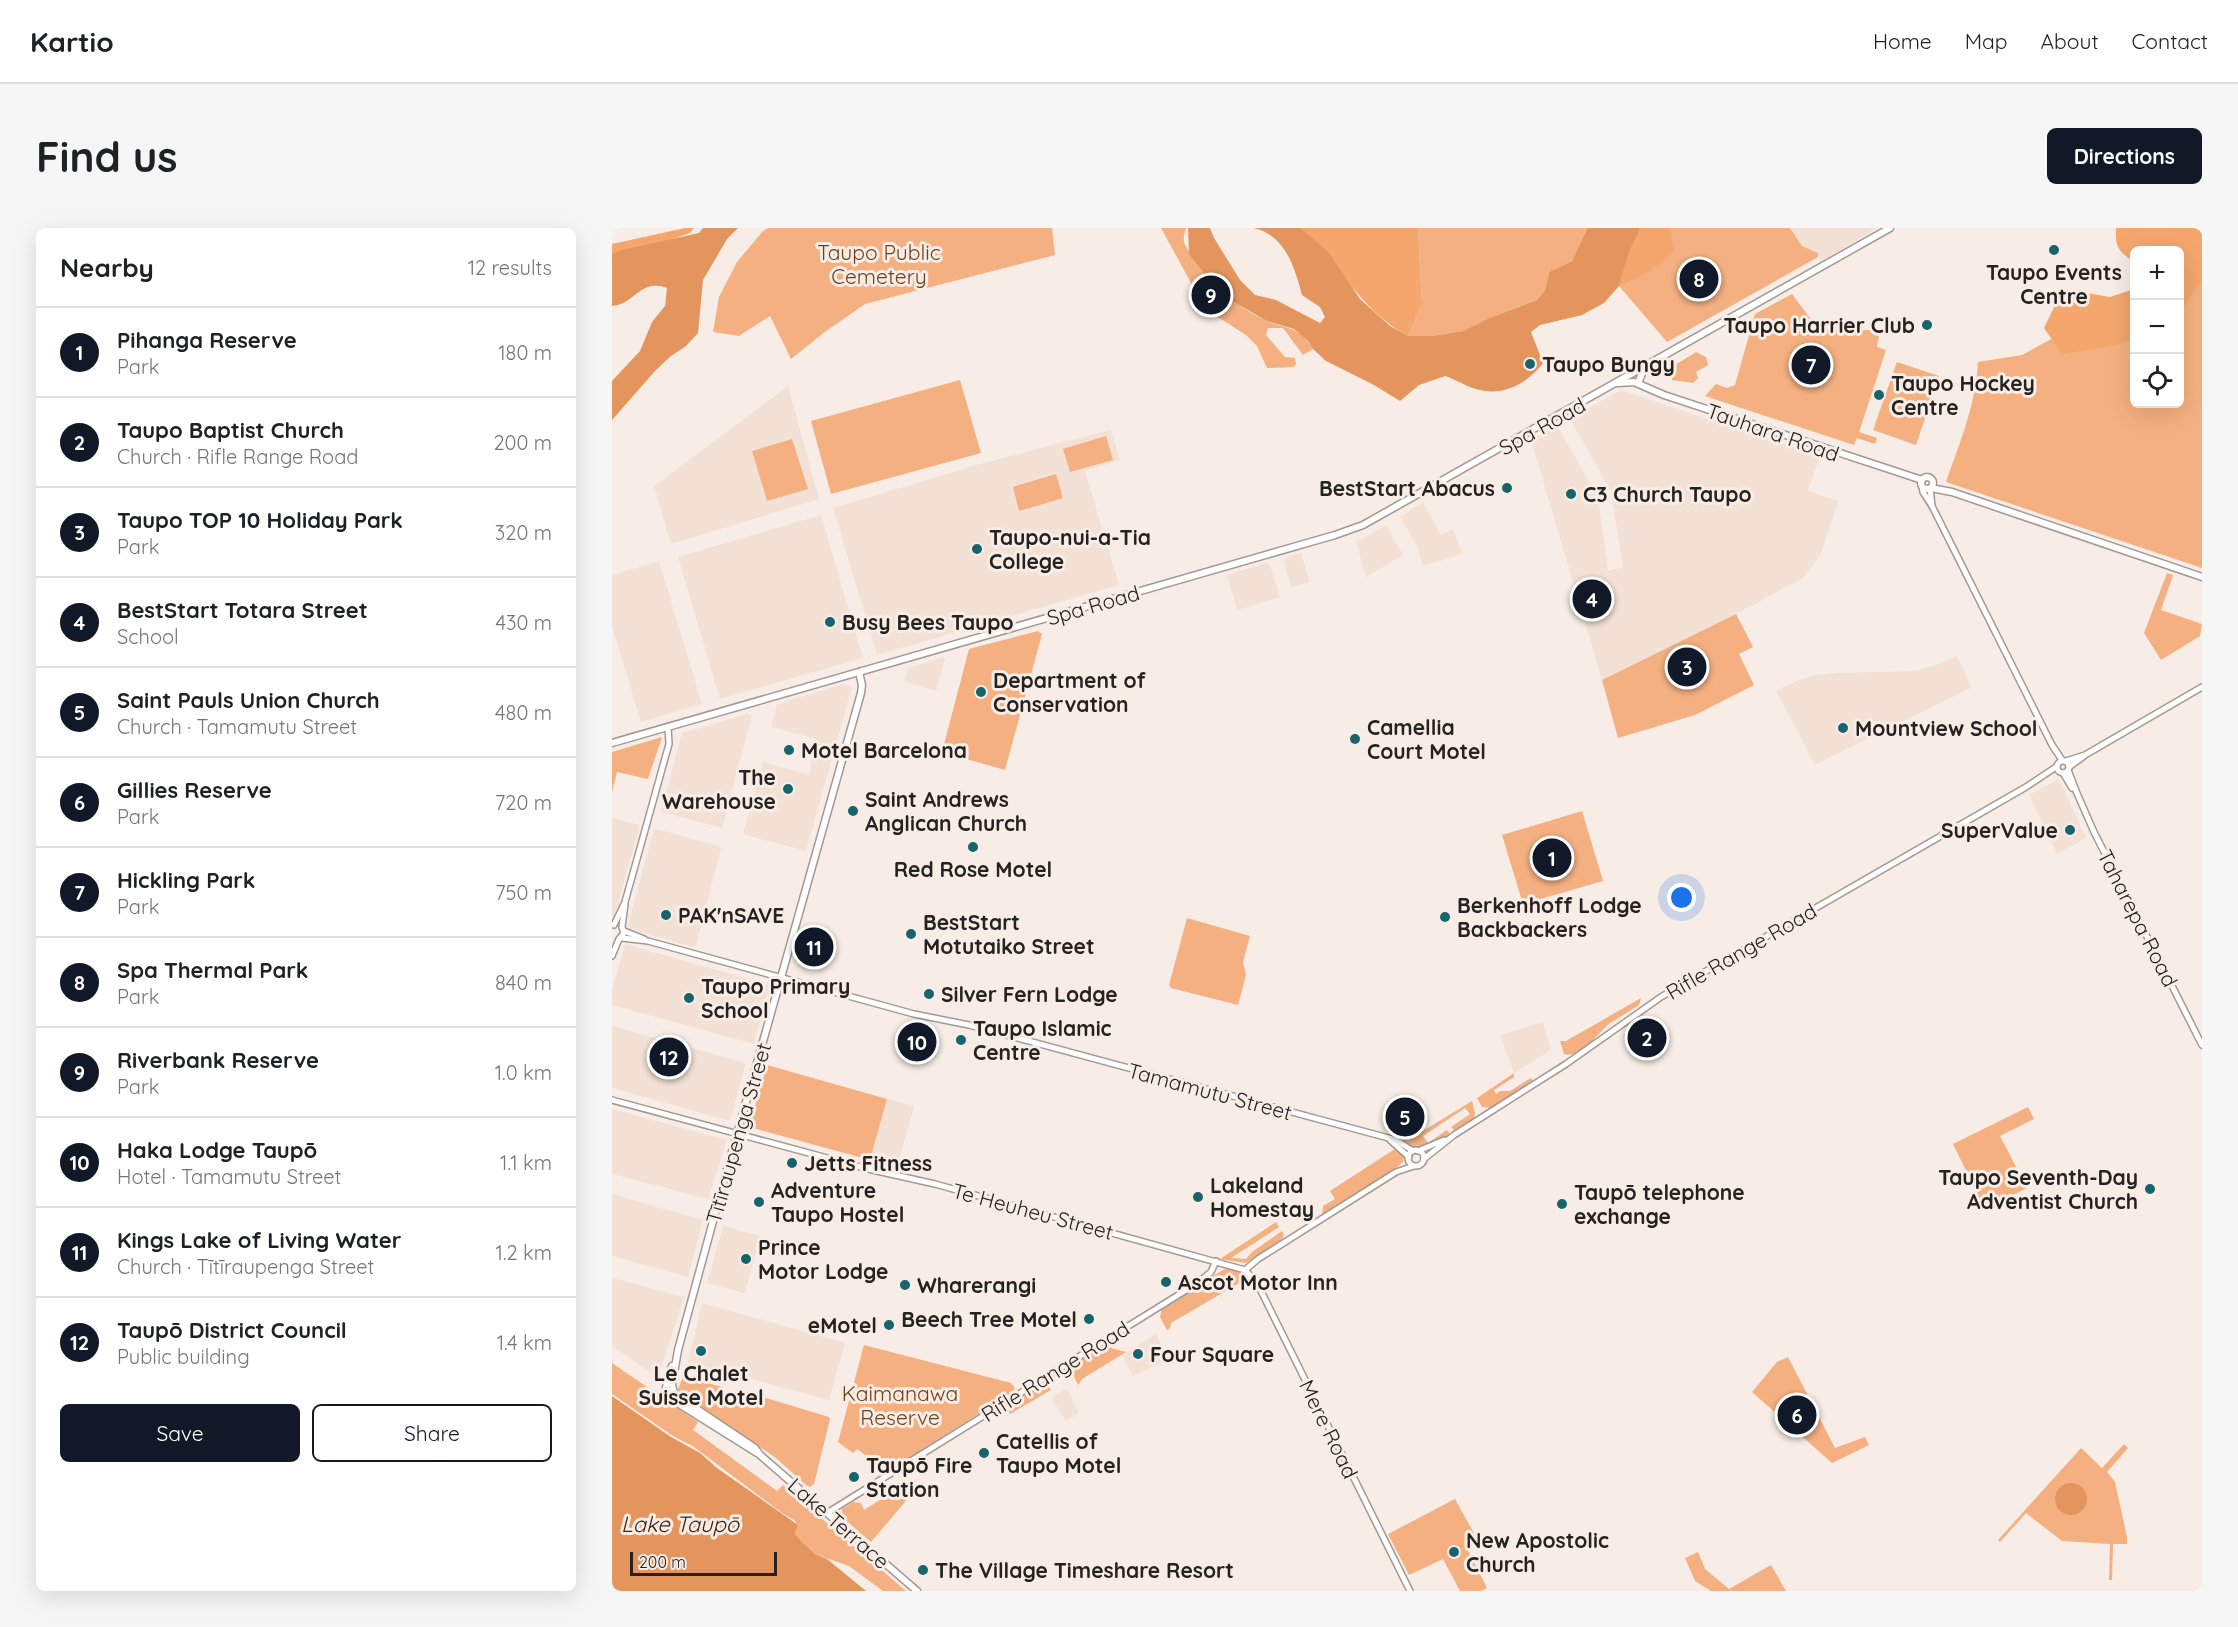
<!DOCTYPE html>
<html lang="en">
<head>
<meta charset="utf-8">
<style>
  body { margin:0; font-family:Quicksand,sans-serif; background:#f6f6f6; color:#202124 }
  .controls { position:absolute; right:18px; top:18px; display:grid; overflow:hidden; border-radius:9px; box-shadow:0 6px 24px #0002 }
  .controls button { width:54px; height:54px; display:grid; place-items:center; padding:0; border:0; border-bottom:2px solid #e0e0e0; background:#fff; color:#202124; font:30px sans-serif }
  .scale { position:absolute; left:18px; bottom:15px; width:147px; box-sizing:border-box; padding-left:6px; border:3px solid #25221f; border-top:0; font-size:16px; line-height:21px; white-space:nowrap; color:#25221f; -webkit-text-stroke:4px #f7ede6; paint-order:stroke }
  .you { position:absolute; left:1070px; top:670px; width:21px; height:21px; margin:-15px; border:4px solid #fff; border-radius:50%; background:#1a73e8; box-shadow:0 0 0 9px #1a73e833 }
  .badge { display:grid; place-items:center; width:39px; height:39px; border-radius:50%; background:#111827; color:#fff; font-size:20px; font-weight:700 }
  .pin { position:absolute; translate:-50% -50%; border:3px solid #fff; box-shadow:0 2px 6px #0006 }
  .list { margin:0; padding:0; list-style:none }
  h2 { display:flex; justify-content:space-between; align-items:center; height:78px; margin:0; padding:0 24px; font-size:26px }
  h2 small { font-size:20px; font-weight:400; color:#757577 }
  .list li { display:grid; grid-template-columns:39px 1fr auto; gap:18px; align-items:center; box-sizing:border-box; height:90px; padding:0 24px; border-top:2px solid #e0e0e0 }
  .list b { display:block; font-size:22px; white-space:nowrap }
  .list p { margin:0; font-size:20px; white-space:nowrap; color:#757577 }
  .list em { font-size:20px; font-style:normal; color:#757577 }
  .actions { display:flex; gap:12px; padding:18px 24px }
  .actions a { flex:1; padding:14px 0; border:2px solid #111827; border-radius:9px; text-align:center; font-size:21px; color:#111827 }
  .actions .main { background:#111827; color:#fff }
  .icon { flex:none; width:33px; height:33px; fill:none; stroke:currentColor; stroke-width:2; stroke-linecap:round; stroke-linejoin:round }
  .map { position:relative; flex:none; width:1590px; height:1363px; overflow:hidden; border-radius:9px }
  header { display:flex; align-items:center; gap:36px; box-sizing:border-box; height:84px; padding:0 30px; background:#fff; border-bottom:2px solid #e0e0e0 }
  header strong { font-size:28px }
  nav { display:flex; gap:33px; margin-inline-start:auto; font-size:21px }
  .intro { display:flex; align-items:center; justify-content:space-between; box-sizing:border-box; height:144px; padding:0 36px }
  h1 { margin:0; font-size:42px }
  .button { padding:15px 27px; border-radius:9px; background:#111827; color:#fff; font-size:21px; font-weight:700 }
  main { display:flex; gap:36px; padding:0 36px }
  aside { flex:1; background:#fff; border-radius:9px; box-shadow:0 6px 24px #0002 }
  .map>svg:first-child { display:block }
</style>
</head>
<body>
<header>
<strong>Kartio</strong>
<nav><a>Home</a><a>Map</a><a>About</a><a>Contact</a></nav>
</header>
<div class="intro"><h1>Find us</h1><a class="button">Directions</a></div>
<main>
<aside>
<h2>Nearby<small>12 results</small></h2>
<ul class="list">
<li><span class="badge">1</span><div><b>Pihanga Reserve</b><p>Park</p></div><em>180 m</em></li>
<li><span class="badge">2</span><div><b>Taupo Baptist Church</b><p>Church · Rifle Range Road</p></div><em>200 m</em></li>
<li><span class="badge">3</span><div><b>Taupo TOP 10 Holiday Park</b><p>Park</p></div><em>320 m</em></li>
<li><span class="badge">4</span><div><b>BestStart Totara Street</b><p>School</p></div><em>430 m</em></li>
<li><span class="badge">5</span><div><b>Saint Pauls Union Church</b><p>Church · Tamamutu Street</p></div><em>480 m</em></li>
<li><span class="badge">6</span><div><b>Gillies Reserve</b><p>Park</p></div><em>720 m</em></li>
<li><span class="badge">7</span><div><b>Hickling Park</b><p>Park</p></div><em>750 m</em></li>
<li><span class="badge">8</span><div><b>Spa Thermal Park</b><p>Park</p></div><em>840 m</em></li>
<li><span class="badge">9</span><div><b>Riverbank Reserve</b><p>Park</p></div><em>1.0 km</em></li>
<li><span class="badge">10</span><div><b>Haka Lodge Taupō</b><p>Hotel · Tamamutu Street</p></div><em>1.1 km</em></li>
<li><span class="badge">11</span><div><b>Kings Lake of Living Water</b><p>Church · Tītīraupenga Street</p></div><em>1.2 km</em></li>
<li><span class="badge">12</span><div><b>Taupō District Council</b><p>Public building</p></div><em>1.4 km</em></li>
</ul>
<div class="actions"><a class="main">Save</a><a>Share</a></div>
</aside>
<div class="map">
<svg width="1590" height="1363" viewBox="0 0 1590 1363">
  <rect width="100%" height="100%" fill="#f7ede6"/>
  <g fill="#f3e1d6">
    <polygon points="1178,0 1265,0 1208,34 1206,25 1190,19"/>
    <polygon points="176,158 207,271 59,316 42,258"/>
    <polygon points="1009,162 1208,228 1196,263 1226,273 1209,326 1191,350 1124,386 990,452 919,212 942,200 947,201 986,269 996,343 1011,339 999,264 960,194 961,189"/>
    <polygon points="499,202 508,232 473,243 507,357 265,427 221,280 371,235"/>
    <polygon points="811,274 829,307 841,301 850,326 811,338 806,320 788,289"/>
    <polygon points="209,287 251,430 108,471 66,329"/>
    <polygon points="774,297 791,327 754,349 744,314"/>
    <polygon points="689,325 698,354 679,359 672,334 675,329"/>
    <polygon points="47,333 90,476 29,494 0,398 0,347"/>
    <polygon points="654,335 658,337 668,369 625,382 615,347"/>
    <polygon points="1345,428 1360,459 1203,537 1164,463 1189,451 1205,447 1226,445 1303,443 1324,437"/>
    <polygon points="331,429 333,432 324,463 293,454 296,440"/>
    <polygon points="231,456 240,459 194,623 131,606 151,534 198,547 202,510 159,499 165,476"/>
    <polygon points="135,486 140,487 110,600 49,584 70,505"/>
    <polygon points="1447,551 1474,610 1445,626 1417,567"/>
    <polygon points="0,590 28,597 0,697"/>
    <polygon points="44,601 107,618 109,621 84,716 81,719 17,701 16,697 42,602"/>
    <polygon points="13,716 157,757 142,816 0,777 0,762"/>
    <polygon points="931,794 939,822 902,845 888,807"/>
    <polygon points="0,798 134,835 118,893 0,860"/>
    <polygon points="275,871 302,878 285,940 258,932"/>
    <polygon points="0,881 115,912 96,971 0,946"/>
    <polygon points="0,966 91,992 76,1049 0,1028"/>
    <polygon points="111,998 148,1008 133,1065 95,1055"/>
    <polygon points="0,1050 72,1069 47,1146 42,1147 0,1118"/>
    <polygon points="90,1075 233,1115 217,1172 76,1134"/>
    <polygon points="544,1106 557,1131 521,1148 510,1127"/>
    <polygon points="453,1161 456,1162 467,1185 454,1193 439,1170"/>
  </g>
  <g fill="#f4b081">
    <polygon points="156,0 440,0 443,27 253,76 214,103 179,131 158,88 127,108 101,104 107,69 125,34 151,3"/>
    <path d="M549,0h25c-1,4 -3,10 -2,14 1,4 5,9 7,12 18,30 44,52 76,67 20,8 34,6 46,28l-10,6 -20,-27h-15l-2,7 19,22 10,1 1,6 -2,3 -27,1 -10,-22 -11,-11 -33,-21h-5z"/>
    <polygon points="806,0 976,0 976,3 960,33 937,44 933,62 925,72 875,91 851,103 820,108 796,108 810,76"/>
    <polygon points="1029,0 1178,0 1190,18 1206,25 1206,29 1055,114 1007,58 1017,24"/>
    <path d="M1590,0v340l-256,-86c14,-40 30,-78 32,-120l44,-7 112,-61v110h46v-154z"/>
    <polygon points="1180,66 1207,102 1268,102 1265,119 1274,122 1247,204 1265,210 1263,216 1245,210 1242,217 1093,168 1104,156 1115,160 1123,157 1143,86"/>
    <polygon points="1084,124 1094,129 1096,137 1084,144 1086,150 1081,155 1060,152 1058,144 1063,137"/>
    <polygon points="1285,134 1327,148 1304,217 1261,202"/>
    <polygon points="348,152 369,225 219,266 199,193"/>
    <polygon points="494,208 501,232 458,244 451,221"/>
    <polygon points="180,211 196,261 155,273 140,223"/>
    <polygon points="444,246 451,270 407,283 401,259"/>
    <polygon points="1555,345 1561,347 1549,382 1590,396 1588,408 1549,432 1532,405"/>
    <polygon points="1124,386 1141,419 1127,426 1142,457 1083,487 1006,510 990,452"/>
    <polygon points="426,403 430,406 393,542 330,524 357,421"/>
    <polygon points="50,509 36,551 5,544 0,564 0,524"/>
    <polygon points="970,583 991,653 911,676 890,607"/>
    <polygon points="575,690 638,708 631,734 634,747 626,777 559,760 557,757"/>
    <path d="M1029,770l-2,7c-9,6 -19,12 -29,18 -13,10 -28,36 -46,31l-4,-13h6z"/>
    <polygon points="155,837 275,871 258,932 137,899"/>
    <polygon points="902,845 902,849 882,862 884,866 888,863 898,863 919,850 921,853 880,880 870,879 865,870"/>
    <polygon points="860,873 863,885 862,891 842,902 839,899 858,886 853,880 811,908 816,915 835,902 838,906 821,916 801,920 780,903 801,909"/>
    <polygon points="1416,879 1422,891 1388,908 1415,960 1373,981 1341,916"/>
    <polygon points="786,919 792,928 791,934 783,941 710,987 711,978 723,971 718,963"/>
    <polygon points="664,994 667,999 619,1030 634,1031 640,1024 670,1003 672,1007 669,1013 634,1035 608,1031"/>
    <path d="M616,1040l14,5 4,6 -75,44 -1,5 -3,2 -7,-13 2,-9c11,-6 60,-39 66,-40z"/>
    <polygon points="252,1117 399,1155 403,1160 400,1165 271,1246 257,1236 260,1232 245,1221 241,1225 226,1214"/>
    <polygon points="492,1118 514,1124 470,1151 466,1157 460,1144 462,1136"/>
    <polygon points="1176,1129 1223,1220 1253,1209 1257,1217 1220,1235 1140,1164 1165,1134"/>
    <polygon points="0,1135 86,1194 81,1202 165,1263 171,1257 294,1363 271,1363 237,1338 203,1326 190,1314 183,1306 186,1297 182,1292 170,1285 82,1219 61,1208 0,1166"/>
    <polygon points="71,1149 111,1159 110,1165 142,1174 144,1167 217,1189 218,1191 202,1256 198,1259 194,1257 164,1230 67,1164 66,1161"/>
    <polygon points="434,1154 439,1162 398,1186 393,1179"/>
    <polygon points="1512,1216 1516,1220 1495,1244 1503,1254 1515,1309 1515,1316 1501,1316 1500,1352 1497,1352 1498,1316 1450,1313 1414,1285 1388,1314 1386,1312 1469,1220 1490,1240"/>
    <polygon points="292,1257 298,1268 259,1314 230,1289 230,1281 241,1274 249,1275 252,1282"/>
    <polygon points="843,1271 868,1316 856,1322 875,1360 869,1363 848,1363 831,1331 797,1347 776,1306"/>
    <polygon points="1086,1324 1093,1341 1117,1361 1159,1337 1174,1363 1099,1363 1083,1353 1073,1330"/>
  </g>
  <g fill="#f4a66d">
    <polygon points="73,0 82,0 78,5 0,32 0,16"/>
    <path d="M689,0h117l4,76 -14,32c-47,-25 -69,-73 -107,-108z"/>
    <path d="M1029,0h29l4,22c-11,16 -37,28 -55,36l10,-34z"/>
    <path d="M1504,0h86v53l-22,30v-61h-46v12c-16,-11 -19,-15 -18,-34z"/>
    <polygon points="1522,61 1522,112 1505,117 1450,126 1432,100 1445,73 1469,64 1498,69"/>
  </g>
  <g fill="#e3955d">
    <path d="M91,0h35l-11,11 -24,41 -5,53 -12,13 -15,10 -16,15 -43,49v-39l28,-30 12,-29 13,-16 2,-18c-27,-10 -33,17 -55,18v-51l6,-4 81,-18z"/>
    <path d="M576,0h22l4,10 26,42 15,15 21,5 44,23 5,-6 -5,-10 -18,-12c-7,-27 -17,-60 -48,-67h47l28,25 31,46 30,27 18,10h24l31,-5 24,-12 50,-19 8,-10 4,-18 23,-11 16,-33h53l-12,24 -10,34 -15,17 -22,12 -42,10 -9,7 12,31c-16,21 -41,34 -67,26 -11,-3 -21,-10 -31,-13l-26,9 -19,16 -26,-16 -48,-24 -13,-12 -5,-8 -14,-12 -27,-8 -35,-20 -21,-19 -22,-28z"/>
    <polygon points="0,1168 59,1209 88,1225 105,1240 186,1297 183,1306 190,1314 203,1326 215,1331 254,1363 0,1363"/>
    <circle cx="1459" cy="1271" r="16"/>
  </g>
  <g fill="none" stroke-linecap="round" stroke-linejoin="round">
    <defs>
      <g id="tertiary">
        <polyline points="1310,258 1311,264 1320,278 1440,517 1450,532"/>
        <polyline points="1318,260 1320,278"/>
        <circle cx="1451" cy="539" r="6"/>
        <polyline points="1454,533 1473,527 1590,459"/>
        <polyline points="1457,539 1472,528"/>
        <polyline points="1456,542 1464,563 1482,604 1590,817"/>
        <polyline points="1451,545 1460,560"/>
        <polyline points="2,697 13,674 57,516 56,499"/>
        <polyline points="12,703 32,711"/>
        <polyline points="10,710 36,713 302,786 357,797 784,912 801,923"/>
        <polyline points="0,728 7,711 12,705 10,699 13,676"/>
        <polyline points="0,872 256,941 323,956 633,1042 645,1055 798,1363"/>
        <polyline points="778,912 797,929"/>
        <circle cx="804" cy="930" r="8"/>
        <polyline points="806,923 832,912"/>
        <polyline points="812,931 842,907 954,836 1049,769 1414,559 1444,539"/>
        <polyline points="633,1042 646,1031 784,944 802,938"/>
        <polyline points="215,1285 584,1056 599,1044 604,1033"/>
      </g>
      <g id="secondary">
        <polyline points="1006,155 1022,154 1052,167 1310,252"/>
        <polyline points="1026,155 1031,143 1035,137"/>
        <circle cx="1315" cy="255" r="6"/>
        <polyline points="1319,260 1340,264 1590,349"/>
        <polyline points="247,444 250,457 249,465 116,938 66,1122 60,1157 62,1165 67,1169 143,1220 148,1227 305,1363"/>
        <polyline points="0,515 723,307 751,297 1278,0"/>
        <polyline points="60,1138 54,1159 59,1171 145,1225"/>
      </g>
    </defs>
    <use href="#tertiary" stroke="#a39992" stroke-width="8"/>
    <use href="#secondary" stroke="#a39992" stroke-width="9"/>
    <use href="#tertiary" stroke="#fff" stroke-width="5"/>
    <use href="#secondary" stroke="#fff" stroke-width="6"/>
  </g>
  <g fill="#17646d" stroke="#f7ede6" stroke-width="2">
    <circle cx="1442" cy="22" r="6"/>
    <circle cx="1315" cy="97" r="6"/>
    <circle cx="918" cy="136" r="6"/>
    <circle cx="1267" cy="167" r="6"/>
    <circle cx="895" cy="260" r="6"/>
    <circle cx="959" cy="266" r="6"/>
    <circle cx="365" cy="321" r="6"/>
    <circle cx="218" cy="394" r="6"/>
    <circle cx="369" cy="464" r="6"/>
    <circle cx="1231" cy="500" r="6"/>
    <circle cx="743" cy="511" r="6"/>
    <circle cx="177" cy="522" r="6"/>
    <circle cx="176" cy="561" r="6"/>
    <circle cx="241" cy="583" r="6"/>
    <circle cx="1458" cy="602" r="6"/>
    <circle cx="361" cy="619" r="6"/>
    <circle cx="54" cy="687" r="6"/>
    <circle cx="833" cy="689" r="6"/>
    <circle cx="299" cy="706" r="6"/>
    <circle cx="317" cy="766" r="6"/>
    <circle cx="77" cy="770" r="6"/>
    <circle cx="349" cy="812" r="6"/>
    <circle cx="180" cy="935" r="6"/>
    <circle cx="1538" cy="961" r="6"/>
    <circle cx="586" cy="969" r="6"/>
    <circle cx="147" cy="974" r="6"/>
    <circle cx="950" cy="976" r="6"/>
    <circle cx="134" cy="1031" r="6"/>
    <circle cx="554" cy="1054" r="6"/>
    <circle cx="293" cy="1057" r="6"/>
    <circle cx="477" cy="1091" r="6"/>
    <circle cx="277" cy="1097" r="6"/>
    <circle cx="89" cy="1123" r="6"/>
    <circle cx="526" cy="1126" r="6"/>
    <circle cx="372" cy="1225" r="6"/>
    <circle cx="242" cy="1249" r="6"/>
    <circle cx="842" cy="1324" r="6"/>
    <circle cx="311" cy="1342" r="6"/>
  </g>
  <g text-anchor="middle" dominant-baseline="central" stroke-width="6" stroke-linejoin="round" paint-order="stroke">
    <g font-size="21" fill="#723f16" stroke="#f7ede6">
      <text x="267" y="24">Taupo Public<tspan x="267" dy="24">Cemetery</tspan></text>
      <text x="288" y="1165">Kaimanawa<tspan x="288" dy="24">Reserve</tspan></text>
    </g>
    <g font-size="21" font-weight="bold" fill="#25221f" stroke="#f7ede6" text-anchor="start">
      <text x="1442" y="44" text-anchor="middle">Taupo Events<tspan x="1442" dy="24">Centre</tspan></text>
      <text x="1303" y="97" text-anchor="end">Taupo Harrier Club</text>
      <text x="930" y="136">Taupo Bungy</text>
      <text x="1279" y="155">Taupo Hockey<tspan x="1279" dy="24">Centre</tspan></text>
      <text x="883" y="260" text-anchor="end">BestStart Abacus</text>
      <text x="971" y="266">C3 Church Taupo</text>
      <text x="377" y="309">Taupo-nui-a-Tia<tspan x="377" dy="24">College</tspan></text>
      <text x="230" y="394">Busy Bees Taupo</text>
      <text x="381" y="452">Department of<tspan x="381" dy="24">Conservation</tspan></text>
      <text x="755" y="499">Camellia<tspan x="755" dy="24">Court Motel</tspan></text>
      <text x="1243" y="500">Mountview School</text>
      <text x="189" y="522">Motel Barcelona</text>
      <text x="164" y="549" text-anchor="end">The<tspan x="164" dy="24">Warehouse</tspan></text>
      <text x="253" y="571">Saint Andrews<tspan x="253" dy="24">Anglican Church</tspan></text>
      <text x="1446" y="602" text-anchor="end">SuperValue</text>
      <text x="361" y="641" text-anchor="middle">Red Rose Motel</text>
      <text x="845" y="677">Berkenhoff Lodge<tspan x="845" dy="24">Backbackers</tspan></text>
      <text x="66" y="687">PAK'nSAVE</text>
      <text x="311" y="694">BestStart<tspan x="311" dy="24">Motutaiko Street</tspan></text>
      <text x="89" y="758">Taupo Primary<tspan x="89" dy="24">School</tspan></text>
      <text x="329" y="766">Silver Fern Lodge</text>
      <text x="361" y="800">Taupo Islamic<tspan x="361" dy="24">Centre</tspan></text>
      <text x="192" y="935">Jetts Fitness</text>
      <text x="1526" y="949" text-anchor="end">Taupo Seventh-Day<tspan x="1526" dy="24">Adventist Church</tspan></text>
      <text x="598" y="957">Lakeland<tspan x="598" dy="24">Homestay</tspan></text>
      <text x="159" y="962">Adventure<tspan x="159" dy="24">Taupo Hostel</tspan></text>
      <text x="962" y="964">Taupō telephone<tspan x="962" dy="24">exchange</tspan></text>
      <text x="146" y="1019">Prince<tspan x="146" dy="24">Motor Lodge</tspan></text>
      <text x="566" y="1054">Ascot Motor Inn</text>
      <text x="305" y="1057">Wharerangi</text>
      <text x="465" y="1091" text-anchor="end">Beech Tree Motel</text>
      <text x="265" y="1097" text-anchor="end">eMotel</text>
      <text x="538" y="1126">Four Square</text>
      <text x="89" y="1145" text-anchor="middle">Le Chalet<tspan x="89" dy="24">Suisse Motel</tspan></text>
      <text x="384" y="1213">Catellis of<tspan x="384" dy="24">Taupo Motel</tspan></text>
      <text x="254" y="1237">Taupō Fire<tspan x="254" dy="24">Station</tspan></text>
      <text x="854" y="1312">New Apostolic<tspan x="854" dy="24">Church</tspan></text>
      <text x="323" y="1342">The Village Timeshare Resort</text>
    </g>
    <g font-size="21" fill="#25221f" stroke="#f7ede6">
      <text transform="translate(930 198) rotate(-29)">Spa Road</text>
      <text transform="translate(1161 204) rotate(19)">Tauhara Road</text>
      <text transform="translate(481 377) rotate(-16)">Spa Road</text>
      <text transform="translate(1526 690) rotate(63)">Taharepa Road</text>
      <text transform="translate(1129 723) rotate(-30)">Rifle Range Road</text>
      <text transform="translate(598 863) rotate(15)">Tamamutu Street</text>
      <text transform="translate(126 905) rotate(-74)">Tītīraupenga Street</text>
      <text transform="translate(421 983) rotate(15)">Te Heuheu Street</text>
      <text transform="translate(443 1143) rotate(-32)">Rifle Range Road</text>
      <text transform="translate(717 1201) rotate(64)">Mere Road</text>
      <text transform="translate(227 1295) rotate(41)">Lake Terrace</text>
    </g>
    <g font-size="22" font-style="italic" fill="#44250c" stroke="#f7ede6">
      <text x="68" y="1296">Lake Taupō</text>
    </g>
  </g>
</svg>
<div class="controls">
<button>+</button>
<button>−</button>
<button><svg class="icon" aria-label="locate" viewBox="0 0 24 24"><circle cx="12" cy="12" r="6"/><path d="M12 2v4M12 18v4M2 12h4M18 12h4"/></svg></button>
</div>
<div class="scale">200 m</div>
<div class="you"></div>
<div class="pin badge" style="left:940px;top:630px">1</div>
<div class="pin badge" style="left:1035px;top:810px">2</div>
<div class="pin badge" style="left:1075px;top:439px">3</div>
<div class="pin badge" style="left:980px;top:371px">4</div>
<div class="pin badge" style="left:793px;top:889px">5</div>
<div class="pin badge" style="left:1185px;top:1187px">6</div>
<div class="pin badge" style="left:1199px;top:137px">7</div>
<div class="pin badge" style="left:1087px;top:51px">8</div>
<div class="pin badge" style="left:599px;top:67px">9</div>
<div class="pin badge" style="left:305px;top:814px">10</div>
<div class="pin badge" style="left:202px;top:719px">11</div>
<div class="pin badge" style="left:57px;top:829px">12</div>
</div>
</main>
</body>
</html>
